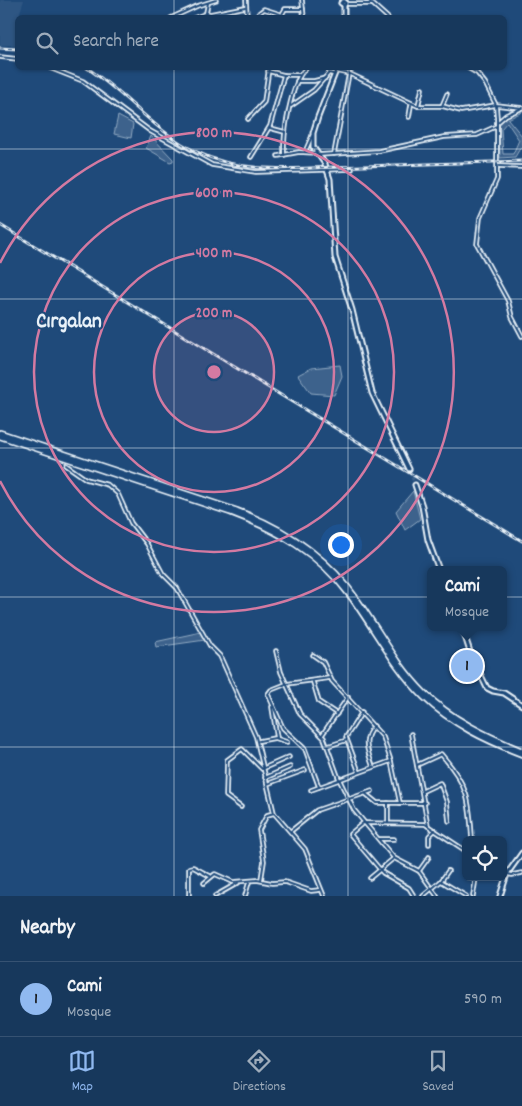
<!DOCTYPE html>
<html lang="en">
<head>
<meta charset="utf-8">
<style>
  body { margin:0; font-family:Dekko,sans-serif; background:#244365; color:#f1f3f6 }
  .controls { position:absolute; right:15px; bottom:15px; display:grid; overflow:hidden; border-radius:8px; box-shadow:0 1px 4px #0004 }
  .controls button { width:45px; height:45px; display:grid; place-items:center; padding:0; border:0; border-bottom:1px solid #365272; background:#17385c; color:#f1f3f6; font:25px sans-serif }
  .you { position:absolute; left:340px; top:544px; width:18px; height:18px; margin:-12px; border:4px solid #fff; border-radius:50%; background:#1a73e8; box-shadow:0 0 0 8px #1a73e833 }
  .badge { display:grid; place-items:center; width:32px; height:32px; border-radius:50%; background:#90b9f0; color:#111; font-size:16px; font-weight:700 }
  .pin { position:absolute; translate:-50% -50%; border:2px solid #fff; box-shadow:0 1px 5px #0006 }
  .popup { position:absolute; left:427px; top:566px; width:80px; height:65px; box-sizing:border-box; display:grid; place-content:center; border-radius:8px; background:#17385c; filter:drop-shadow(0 1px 4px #0005); font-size:16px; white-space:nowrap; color:#9eacbb }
  .popup b { font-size:19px; color:#f1f3f6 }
  .popup::after { content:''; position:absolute; left:50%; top:100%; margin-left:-10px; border:10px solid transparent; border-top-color:#17385c }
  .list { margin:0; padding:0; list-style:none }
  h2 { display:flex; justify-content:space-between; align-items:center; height:65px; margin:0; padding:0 20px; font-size:21px }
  h2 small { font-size:16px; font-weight:400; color:#9eacbb }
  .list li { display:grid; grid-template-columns:32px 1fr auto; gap:15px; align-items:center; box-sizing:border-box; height:75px; padding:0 20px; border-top:1px solid #365272 }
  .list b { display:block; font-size:19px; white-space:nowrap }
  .list p { margin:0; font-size:16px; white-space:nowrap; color:#9eacbb }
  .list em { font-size:16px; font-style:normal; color:#9eacbb }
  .icon { flex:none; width:28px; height:28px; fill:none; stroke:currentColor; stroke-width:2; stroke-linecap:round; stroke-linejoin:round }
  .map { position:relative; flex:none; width:522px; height:896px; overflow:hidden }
  .search { position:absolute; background:#17385c; box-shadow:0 1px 4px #0004; left:15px; right:15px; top:15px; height:55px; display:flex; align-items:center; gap:12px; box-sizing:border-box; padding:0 18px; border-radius:8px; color:#9eacbb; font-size:19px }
  .sheet { height:140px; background:#17385c }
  nav { display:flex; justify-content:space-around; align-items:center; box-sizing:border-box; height:70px; border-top:1px solid #365272; background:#17385c; font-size:14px; color:#9eacbb }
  nav a { display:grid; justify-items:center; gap:2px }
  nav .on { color:#90b9f0 }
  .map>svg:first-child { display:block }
</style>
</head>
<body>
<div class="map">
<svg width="522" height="896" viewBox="0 0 522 896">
  <rect width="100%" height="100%" fill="#1f4a7a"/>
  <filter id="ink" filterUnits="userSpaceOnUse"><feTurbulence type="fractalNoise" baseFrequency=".02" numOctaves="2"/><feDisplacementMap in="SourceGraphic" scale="10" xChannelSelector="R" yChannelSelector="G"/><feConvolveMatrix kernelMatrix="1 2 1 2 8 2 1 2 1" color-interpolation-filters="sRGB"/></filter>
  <g filter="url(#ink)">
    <polygon fill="#2e5683" points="0,0 24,0 18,18 17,45 0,45"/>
    <g fill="#3c628c" stroke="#92aac2" fill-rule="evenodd">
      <path d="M522,110v2l-14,7 14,17v9l-7,12 -15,1 -1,-34 8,-9zM507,122l12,18 -6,14h-10l-2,-25z"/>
      <polygon points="118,116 133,124 131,138 114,134"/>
      <polygon points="151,136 173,159 173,161 170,162 146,148"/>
      <polygon points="340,365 342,376 334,395 311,393 298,375 311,368"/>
      <polygon points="413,491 420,519 405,530 396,511"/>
      <polygon points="201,632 205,640 156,647 155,642"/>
    </g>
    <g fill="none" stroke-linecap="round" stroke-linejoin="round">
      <polyline stroke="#3d638d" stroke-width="3" stroke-dasharray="3 1.5" stroke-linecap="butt" points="409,469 415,485"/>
      <defs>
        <g id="street">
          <polyline points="246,0 247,18"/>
          <polyline points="302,0 304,18"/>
          <polyline points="368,0 388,18"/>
          <polyline points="347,4 372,4"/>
          <polyline points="259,13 264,9 280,14"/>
          <polyline points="171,18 197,6 216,0"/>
          <polyline points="194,18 207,13 210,14 245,7"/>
          <polyline points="205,18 208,3"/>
          <polyline points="280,18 285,9 303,9"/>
          <polyline points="0,57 18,59"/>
          <polyline points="50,68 83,81 150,131 212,165 256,172 352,169"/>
          <polyline points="468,68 477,73 485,83 496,105 497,118 497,179 480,218 477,244 508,301 512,317 522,336"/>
          <polyline points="268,71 284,75 299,75"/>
          <polyline points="336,71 350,74 418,106 442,106 461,111 496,105 522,108"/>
          <polyline points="297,81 314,81 326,78"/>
          <polyline points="291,106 314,90 329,73 333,74"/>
          <polyline points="418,106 422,89"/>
          <polyline points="442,106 447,94"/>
          <polyline points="409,117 411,105"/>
          <polyline points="248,119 264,102 269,68"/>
          <polyline points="497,123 506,115 520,109"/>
          <polyline points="270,128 285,132"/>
          <polyline points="305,152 312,136"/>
          <polyline points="334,154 349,73"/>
          <path d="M284,155c-1,-20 7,-74 22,-87"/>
          <polyline points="318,155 379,151 444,137 477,135 497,126"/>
          <polyline points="278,156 299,152 316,153"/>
          <polyline points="251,157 270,126 284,75"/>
          <polyline points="499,166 522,167"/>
          <polyline points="66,465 86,479 108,485 118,494 131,523 147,544 163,574 177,588 210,646 220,656 256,737 274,813 305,849 324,896"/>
          <polyline points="276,651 281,672 300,714 324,738 339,779 354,810 394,858 419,871 437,896"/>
          <polyline points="313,655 323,662 332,681 383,737 391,761 400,803"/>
          <polyline points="313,682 319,702 337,714"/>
          <polyline points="272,707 277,738"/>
          <polyline points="411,734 428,826"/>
          <polyline points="322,735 348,697"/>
          <polyline points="259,741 275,738 287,742"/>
          <polyline points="328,746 347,740"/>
          <path d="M417,765l24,-11c27,31 29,46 31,86"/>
          <path d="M373,767c-5,-16 -12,-27 1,-41"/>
          <polyline points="359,772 346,737 362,712"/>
          <polyline points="265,778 290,767"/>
          <polyline points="267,784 305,770"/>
          <polyline points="319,787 305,749 283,728 268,694 271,690 286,684 330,678"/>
          <polyline points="311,790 391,761"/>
          <polyline points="423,791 440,783 447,802 449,821"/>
          <polyline points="366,794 377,803 425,803"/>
          <polyline points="388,803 388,823"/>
          <polyline points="241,807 226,796 227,760 242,749 262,769 289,757"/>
          <polyline points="291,831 317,810 372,791"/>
          <polyline points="379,839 394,839"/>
          <polyline points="429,844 429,836 435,830"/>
          <polyline points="419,871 429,857"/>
          <polyline points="503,873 512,875 522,873"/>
          <polyline points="370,878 394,858"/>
          <polyline points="261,880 264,861 259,830 267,815 274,813"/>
          <polyline points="441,881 466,896"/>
          <polyline points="204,883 215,874 233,882 257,880 272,883 285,882 311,891 320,890"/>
          <polyline points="189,895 189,868 193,867 210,876"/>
          <polyline points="215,896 238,883"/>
          <polyline points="245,896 249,882"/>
          <polyline points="414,896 409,888 383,873 350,834 363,823 425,824 466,851"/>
          <polyline points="423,896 441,881 448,871"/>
          <polyline points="473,896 476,877"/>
        </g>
        <g id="secondary">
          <polygon points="344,1 346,3 344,5 341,3"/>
          <polyline points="344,5 344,18"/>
          <polyline points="337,68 318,117 313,133 313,147 325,164 330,179 335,257 352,310 372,393 409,469"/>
          <polyline points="415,485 422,506 428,540 439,570"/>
          <polyline points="462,627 471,655 487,688 493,691 504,693 522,705"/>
          <polyline points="500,896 507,874 522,853"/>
        </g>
        <g id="highway">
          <path d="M0,433l237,78c49,18 90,46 120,89 22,31 40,66 67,93 28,27 62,43 98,58"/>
          <path d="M0,436l230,76c48,18 89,41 120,83 25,34 44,72 74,102 28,27 62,43 98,57"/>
        </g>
      </defs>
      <use href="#street" stroke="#e8f1f8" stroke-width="5.5"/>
      <use href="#secondary" stroke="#e8f1f8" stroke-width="7"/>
      <use href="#highway" stroke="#e8f1f8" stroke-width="8"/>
      <use href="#street" stroke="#1f4a7a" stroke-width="2"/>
      <use href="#secondary" stroke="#1f4a7a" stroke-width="3"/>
      <use href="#highway" stroke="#1f4a7a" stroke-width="4.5"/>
      <defs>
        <g id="rail">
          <polyline points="0,48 18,49"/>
          <path d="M87,68c36,23 71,66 108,83 52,26 111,16 168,15 53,-2 106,-3 159,-5"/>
          <polyline points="0,225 522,541"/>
        </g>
      </defs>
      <use href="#rail" stroke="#e8f1f8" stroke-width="3"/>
      <use href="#rail" stroke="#1f4a7a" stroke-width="1" stroke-dasharray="4" stroke-linecap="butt"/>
    </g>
  </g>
  <path fill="none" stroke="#e8f1f8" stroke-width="1" stroke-opacity="0.55" d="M174,0v18M348,0v18M174,68v828M348,68v828M0,149h522M0,299h522M0,448h522M0,597h522M0,747h522"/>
  <circle cx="214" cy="372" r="60" fill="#d37aa2" fill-opacity=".12"/>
  <g fill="none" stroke="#d37aa2" stroke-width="2.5">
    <circle cx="214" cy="372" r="60"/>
    <circle cx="214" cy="372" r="120"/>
    <circle cx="214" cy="372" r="180"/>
    <path d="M0 263A240 240 0 1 1 0 481"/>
  </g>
  <g text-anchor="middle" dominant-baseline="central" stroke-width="4.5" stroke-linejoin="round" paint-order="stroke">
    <g font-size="21" font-weight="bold" fill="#e8f1f8" stroke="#1f4a7a">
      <text x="69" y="323">Cırgalan</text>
    </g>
  </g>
  <circle cx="214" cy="372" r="8" fill="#d37aa2" stroke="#1f4a7a" stroke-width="2.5"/>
  <g font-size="15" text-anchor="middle" font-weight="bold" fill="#d37aa2" stroke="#1f4a7a" stroke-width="4.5" stroke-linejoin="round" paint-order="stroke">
    <text x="214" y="137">800 m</text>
    <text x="214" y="197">600 m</text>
    <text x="214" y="257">400 m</text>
    <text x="214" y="317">200 m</text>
  </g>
</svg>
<div class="controls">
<button><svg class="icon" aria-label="locate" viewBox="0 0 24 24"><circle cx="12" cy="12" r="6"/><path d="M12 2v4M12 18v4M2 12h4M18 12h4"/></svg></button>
</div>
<div class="you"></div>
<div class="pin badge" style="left:467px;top:666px">1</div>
<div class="popup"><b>Cami</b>Mosque</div>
<div class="search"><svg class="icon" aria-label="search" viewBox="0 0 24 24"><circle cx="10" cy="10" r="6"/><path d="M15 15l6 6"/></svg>Search here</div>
</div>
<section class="sheet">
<h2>Nearby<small></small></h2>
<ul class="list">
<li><span class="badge">1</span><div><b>Cami</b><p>Mosque</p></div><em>590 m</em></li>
</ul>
</section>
<nav>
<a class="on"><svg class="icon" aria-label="map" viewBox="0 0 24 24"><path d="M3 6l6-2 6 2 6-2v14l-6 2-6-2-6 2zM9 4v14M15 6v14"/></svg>Map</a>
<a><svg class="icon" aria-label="directions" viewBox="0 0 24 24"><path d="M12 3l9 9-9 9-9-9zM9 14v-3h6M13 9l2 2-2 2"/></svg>Directions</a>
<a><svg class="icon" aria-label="saved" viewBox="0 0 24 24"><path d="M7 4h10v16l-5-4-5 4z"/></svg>Saved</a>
</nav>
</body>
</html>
